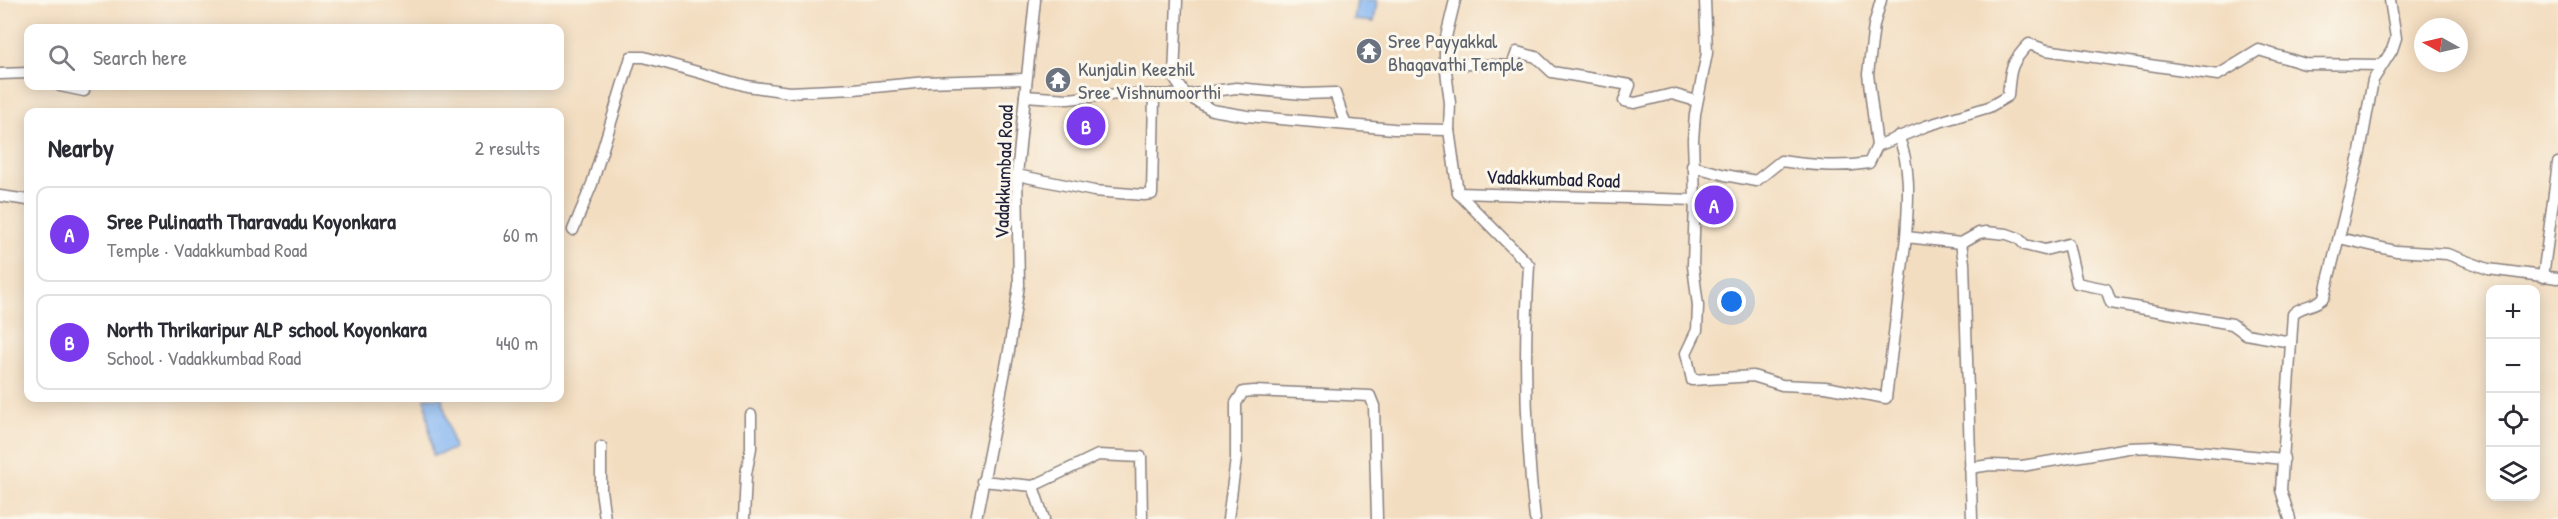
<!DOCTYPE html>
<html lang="en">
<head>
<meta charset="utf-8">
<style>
  body { margin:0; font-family:"Patrick Hand",sans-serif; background:#f2f2f3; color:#2b2b33 }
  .controls { position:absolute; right:18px; bottom:18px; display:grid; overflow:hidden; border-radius:12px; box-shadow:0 3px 15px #0003 }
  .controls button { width:54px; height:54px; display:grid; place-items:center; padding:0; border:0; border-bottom:2px solid #e1e1e2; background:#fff; color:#2b2b33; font:30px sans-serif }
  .compass { position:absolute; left:2414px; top:18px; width:54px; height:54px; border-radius:50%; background:#fff; box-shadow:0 3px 15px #0003; rotate:278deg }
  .you { position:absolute; left:1732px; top:302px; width:21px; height:21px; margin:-15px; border:4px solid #fff; border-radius:50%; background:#1a73e8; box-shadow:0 0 0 9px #1a73e833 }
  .badge { display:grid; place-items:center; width:39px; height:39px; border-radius:50%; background:#7c3aed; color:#fff; font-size:20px; font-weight:700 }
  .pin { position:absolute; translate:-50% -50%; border:3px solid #fff; box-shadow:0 2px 6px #0006 }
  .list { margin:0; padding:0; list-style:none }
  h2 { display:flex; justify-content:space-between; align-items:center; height:78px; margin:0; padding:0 24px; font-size:26px }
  h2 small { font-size:20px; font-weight:400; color:#7c7c81 }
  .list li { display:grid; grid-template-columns:39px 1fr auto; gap:18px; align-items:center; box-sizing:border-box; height:96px; margin:0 12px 12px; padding:0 12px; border:2px solid #e1e1e2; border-radius:12px }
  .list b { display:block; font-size:22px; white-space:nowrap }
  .list p { margin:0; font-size:20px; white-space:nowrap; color:#7c7c81 }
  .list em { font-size:20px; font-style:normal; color:#7c7c81 }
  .icon { flex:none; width:33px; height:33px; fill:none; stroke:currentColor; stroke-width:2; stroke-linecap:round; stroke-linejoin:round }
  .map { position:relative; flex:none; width:2558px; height:519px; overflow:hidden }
  .search { position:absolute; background:#fff; box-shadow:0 3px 15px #0003; left:24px; top:24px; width:540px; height:66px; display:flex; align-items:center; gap:15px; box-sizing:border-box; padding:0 21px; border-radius:12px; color:#7c7c81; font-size:22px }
  .panel { position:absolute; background:#fff; box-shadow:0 3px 15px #0003; left:24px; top:108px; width:540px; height:294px; border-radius:12px }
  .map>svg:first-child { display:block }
</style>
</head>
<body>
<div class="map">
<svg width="2558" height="519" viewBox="0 0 2558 519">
  <rect width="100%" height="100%" fill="#fbf7ec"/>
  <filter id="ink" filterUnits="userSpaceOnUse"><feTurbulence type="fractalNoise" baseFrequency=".0167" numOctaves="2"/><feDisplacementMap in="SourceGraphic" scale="12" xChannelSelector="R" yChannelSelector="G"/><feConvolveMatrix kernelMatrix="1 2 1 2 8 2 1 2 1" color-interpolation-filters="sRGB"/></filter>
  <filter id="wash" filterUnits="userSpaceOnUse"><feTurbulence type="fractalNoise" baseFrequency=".008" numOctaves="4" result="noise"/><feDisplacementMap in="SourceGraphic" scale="24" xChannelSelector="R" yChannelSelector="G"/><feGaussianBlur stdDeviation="1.35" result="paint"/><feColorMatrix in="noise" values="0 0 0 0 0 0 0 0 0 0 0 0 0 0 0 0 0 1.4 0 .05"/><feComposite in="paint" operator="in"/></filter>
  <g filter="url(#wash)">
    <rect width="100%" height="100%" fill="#f3ddc0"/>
    <g fill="#86b7f2" stroke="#546c96" stroke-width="1.5">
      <polygon points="1357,0 1377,0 1374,22 1354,20"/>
      <polygon points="425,398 442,398 454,449 433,456"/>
    </g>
  </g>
  <g filter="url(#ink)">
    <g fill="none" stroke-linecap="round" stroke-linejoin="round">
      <defs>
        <g id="minor">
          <polyline points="1177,0 1174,78 1186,95 1236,88 1303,94 1335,93 1345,123"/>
          <path d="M1881,0l-7,25 -6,49 9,72 49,-20 63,-19 19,-11c2,-26 2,-33 21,-52l17,6 172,25 41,-25 46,14 75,1"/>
          <polyline points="1445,63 1512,66 1517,52 1536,57 1552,72 1630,85 1624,101 1635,103 1672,94 1693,100"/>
          <polyline points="0,74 28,73"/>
          <polyline points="60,86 84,91"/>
          <polyline points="1025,96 1035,0"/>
          <polyline points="1449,130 1450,103 1445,63 1445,41 1455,0"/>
          <path d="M1898,136c14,32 10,67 8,101"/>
          <path d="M1692,166l33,9 31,6 25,-20c30,4 58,7 88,2l8,-17"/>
          <polyline points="1017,175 1094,191 1144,195 1152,194 1154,96"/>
          <path d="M1458,193l71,72c-5,84 -4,170 6,254"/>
          <polyline points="0,196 28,200"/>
          <polyline points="1695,200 1693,140 1695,114 1707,53 1705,0"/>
          <polyline points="573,230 592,184 631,57 644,57 747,86 789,92 854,89 926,82 1026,79"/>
          <polyline points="2339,238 2396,251 2447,254 2488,269 2558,278"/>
          <polyline points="1961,243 1979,233 1986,232 2007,234 2018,238 2025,245 2045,250 2068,244 2077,283 2106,289 2111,303 2232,324 2246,334 2291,342"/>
          <polyline points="2543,277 2558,163"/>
          <polyline points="601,447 601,490 605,519"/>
          <polyline points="1970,468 1990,465 2022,466 2129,448 2156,447 2284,459"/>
          <polyline points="982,481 1033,486 1044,519"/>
          <polyline points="1033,486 1098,455 1141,457 1142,519"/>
          <polyline points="744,519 746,474 751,448 751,415"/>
          <polyline points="976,519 1009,351 1019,285 1017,175 1025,96 1068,99 1118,94 1186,95 1212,110 1247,116 1394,129 1449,130 1458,193 1695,200 1693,266 1698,306 1697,330 1686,353 1692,380 1753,376 1782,385 1825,387 1886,398 1906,237 1961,243 1964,263 1972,519"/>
          <polyline points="1228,519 1236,459 1236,403 1243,392 1254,391 1370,396 1374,406 1377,519"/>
          <path d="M2290,519l-9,-29 12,-176c8,-9 23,-7 31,-17l36,-145 13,-72 19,-30 4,-12 -6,-38"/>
        </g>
      </defs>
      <use href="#minor" stroke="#8a807e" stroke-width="13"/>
      <use href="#minor" stroke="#fff" stroke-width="10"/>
    </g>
  </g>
  <defs>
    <symbol id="temple-disc" viewBox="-11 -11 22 22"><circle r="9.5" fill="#6b7280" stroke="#fbf7ec"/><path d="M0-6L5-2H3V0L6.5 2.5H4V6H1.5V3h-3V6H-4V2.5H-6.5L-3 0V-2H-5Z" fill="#fff"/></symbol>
  </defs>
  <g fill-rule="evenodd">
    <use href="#temple-disc" x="1354" y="36" width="30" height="30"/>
    <use href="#temple-disc" x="1043" y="65" width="30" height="30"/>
  </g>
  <g text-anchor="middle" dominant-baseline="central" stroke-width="6" stroke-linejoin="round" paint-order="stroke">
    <g font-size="20" fill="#5b616d" stroke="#fbf7ec" text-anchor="start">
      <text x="1388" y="40">Sree Payyakkal<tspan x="1388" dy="23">Bhagavathi Temple</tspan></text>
      <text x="1078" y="68">Kunjalin Keezhil<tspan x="1078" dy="23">Sree Vishnumoorthi</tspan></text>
    </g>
    <g font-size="20" fill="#22223b" stroke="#fbf7ec">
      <text transform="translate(1003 172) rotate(-88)">Vadakkumbad Road</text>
      <text transform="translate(1553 178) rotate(2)">Vadakkumbad Road</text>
    </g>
  </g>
</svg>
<div class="controls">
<button>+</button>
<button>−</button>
<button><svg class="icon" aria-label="locate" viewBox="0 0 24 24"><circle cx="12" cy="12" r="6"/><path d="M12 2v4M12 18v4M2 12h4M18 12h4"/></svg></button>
<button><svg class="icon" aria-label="layers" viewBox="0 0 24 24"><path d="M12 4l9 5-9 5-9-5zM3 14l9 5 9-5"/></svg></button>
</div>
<svg class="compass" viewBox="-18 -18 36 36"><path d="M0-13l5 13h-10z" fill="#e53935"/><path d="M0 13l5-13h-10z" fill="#7c7c81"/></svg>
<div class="you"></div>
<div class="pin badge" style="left:1714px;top:205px">A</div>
<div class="pin badge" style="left:1086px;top:126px">B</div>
<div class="search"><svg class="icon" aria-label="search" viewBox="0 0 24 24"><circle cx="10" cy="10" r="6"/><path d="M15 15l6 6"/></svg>Search here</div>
<section class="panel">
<h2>Nearby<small>2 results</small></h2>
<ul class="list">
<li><span class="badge">A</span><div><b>Sree Pulinaath Tharavadu Koyonkara</b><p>Temple · Vadakkumbad Road</p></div><em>60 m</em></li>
<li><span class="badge">B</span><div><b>North Thrikaripur ALP school Koyonkara</b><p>School · Vadakkumbad Road</p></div><em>440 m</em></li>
</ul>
</section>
</div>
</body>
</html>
